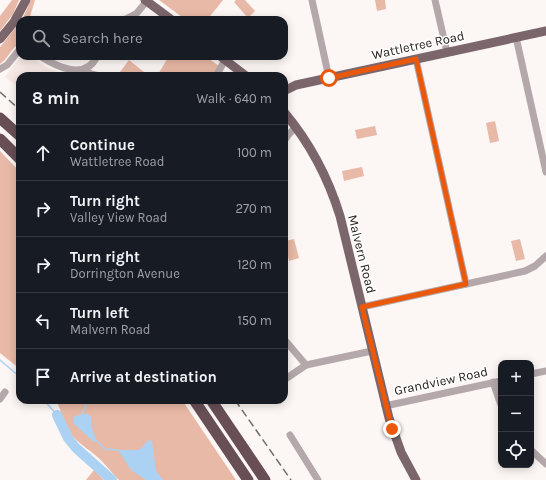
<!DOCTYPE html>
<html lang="en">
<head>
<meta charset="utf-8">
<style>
  body { margin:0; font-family:Karla,sans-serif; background:#20242c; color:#f1f3f6 }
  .controls { position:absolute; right:12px; bottom:12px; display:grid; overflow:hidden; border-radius:8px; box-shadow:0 2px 10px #0003 }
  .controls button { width:36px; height:36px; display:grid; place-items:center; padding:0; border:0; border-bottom:1px solid #363941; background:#171b24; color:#f1f3f6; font:20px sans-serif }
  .stop { position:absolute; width:12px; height:12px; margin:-9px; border:3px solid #ea580c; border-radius:50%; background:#fff }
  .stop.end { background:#ea580c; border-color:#fff; box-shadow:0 1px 4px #0008 }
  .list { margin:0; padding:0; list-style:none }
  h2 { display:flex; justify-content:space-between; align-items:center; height:52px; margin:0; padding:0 16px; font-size:17px }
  h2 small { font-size:13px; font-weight:400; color:#9ea1a6 }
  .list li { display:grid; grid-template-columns:26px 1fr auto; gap:12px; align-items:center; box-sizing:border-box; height:56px; padding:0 16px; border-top:1px solid #363941 }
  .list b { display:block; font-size:15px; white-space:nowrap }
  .list p { margin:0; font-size:13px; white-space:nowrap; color:#9ea1a6 }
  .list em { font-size:13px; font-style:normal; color:#9ea1a6 }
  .icon { flex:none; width:22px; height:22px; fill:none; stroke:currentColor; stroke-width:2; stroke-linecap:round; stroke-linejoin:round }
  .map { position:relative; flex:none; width:546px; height:480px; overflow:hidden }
  .search { position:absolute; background:#171b24; box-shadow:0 2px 10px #0003; left:16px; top:16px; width:272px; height:44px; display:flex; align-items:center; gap:10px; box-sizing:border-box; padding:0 14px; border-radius:12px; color:#9ea1a6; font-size:15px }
  .panel { position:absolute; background:#171b24; box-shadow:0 2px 10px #0003; left:16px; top:72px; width:272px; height:332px; border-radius:12px }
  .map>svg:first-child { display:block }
</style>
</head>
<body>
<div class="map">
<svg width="546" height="480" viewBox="0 0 546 480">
  <rect width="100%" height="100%" fill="#fcf6f4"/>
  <polygon fill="#f6e8e2" points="21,56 28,56 48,68 69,76 20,76 20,88 5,77"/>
  <g fill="#e8b9a6">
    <polygon points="12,0 19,0 13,14 0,31 0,16"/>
    <polygon points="31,0 35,0 29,20 22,20"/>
    <polygon points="159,0 223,0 207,20 186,20"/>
    <polygon points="236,0 245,0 255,11 248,18 234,2"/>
    <polygon points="375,0 385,0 386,9 377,11"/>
    <path d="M20,22v21c-9,5 -12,16 -20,21v-17z"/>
    <polygon points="169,56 205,56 219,66 213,76 157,76"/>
    <polygon points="129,60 149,76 117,76"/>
    <polygon points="495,121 499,141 490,143 486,123"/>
    <polygon points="375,126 377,135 357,139 355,130"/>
    <polygon points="0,151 20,172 20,369 0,353"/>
    <polygon points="362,167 364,176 344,181 342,171"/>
    <polygon points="294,239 299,258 289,261 285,241"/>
    <polygon points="520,239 525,259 516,261 511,241"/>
    <path d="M56,400h126l54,80h-117c-8,-8 -15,-18 -24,-25 -8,-7 -17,-12 -24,-21 -8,-9 -9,-23 -15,-34z"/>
    <polygon points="94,470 104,480 86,480"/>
  </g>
  <g fill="#acd2f3">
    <polygon points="82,414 88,414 91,417 92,429 97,441 94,442 74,424 74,417"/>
    <polygon points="149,440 152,441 156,471 163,480 146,480 131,470 118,450 139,450"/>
  </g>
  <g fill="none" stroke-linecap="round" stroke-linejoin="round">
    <g stroke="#acd2f3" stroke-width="1.5">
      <polyline points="0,360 20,377"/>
      <polyline points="44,400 57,415"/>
      <polyline points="82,414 89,400"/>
      <polyline points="97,441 105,449 118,450"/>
    </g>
    <polyline stroke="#acd2f3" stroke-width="10" points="57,415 68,438 76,448 112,480"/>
    <g stroke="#b4a8aa" stroke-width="7">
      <polyline points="312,0 329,78"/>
      <polyline points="435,0 447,52"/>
      <polyline points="124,20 136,14 147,1"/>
      <polyline points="516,37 546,172"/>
      <path d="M40,56c17,11 46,25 57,0"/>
      <polyline points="416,59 466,284"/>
      <polyline points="0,69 7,65 20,49"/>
      <polyline points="84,69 91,74 99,76"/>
      <polyline points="216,76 225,60"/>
      <polyline points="284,141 288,135 296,127"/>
      <polyline points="362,307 525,271 535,266 546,256"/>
      <polyline points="284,339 306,365"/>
      <polyline points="531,374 546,371"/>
      <polyline points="284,380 306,365 372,351"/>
      <polyline points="493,382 501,405"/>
      <polyline points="0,399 5,392"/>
      <polyline points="385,406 501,381"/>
      <polyline points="290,435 318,480"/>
      <polyline points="531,450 546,464"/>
    </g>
    <g stroke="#7b666b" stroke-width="9">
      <polyline points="145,0 172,20"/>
      <polyline points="0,39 14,22 26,0"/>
      <polyline points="220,56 246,76"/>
      <polyline points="284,91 296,85 546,31"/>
      <path d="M284,112c26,31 44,65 56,104l49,202 12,34 15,28"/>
    </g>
    <g stroke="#674f55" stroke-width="11">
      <polyline points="0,118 20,136"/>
      <polyline points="0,139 20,159"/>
      <polyline points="194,400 248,480"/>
      <polyline points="211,400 265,480"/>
    </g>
    <g stroke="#756d6a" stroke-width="1.5" stroke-dasharray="8 4" stroke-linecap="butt">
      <polyline points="0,92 20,110"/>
      <polyline points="235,400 291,480"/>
    </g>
  </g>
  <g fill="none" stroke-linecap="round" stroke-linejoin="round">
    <polyline stroke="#ea580c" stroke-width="5" points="329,78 416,59 466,284 362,307 392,429"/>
  </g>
  <g text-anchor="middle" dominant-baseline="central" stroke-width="3" stroke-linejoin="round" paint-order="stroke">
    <g font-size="13" fill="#2a211d" stroke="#fff">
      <text transform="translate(418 45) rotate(-12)">Wattletree Road</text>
      <text transform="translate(362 254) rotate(76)">Malvern Road</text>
      <text transform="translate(441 381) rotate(-12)">Grandview Road</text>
    </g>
  </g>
</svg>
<div class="controls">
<button>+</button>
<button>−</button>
<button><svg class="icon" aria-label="locate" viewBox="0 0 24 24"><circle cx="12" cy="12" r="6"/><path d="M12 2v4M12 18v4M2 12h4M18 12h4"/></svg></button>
</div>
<div class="stop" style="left:329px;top:78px"></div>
<div class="stop end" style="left:392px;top:429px"></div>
<div class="search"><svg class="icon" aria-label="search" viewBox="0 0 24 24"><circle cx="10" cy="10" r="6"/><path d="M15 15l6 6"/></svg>Search here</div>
<section class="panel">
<h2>8 min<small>Walk · 640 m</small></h2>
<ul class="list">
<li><svg class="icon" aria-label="ahead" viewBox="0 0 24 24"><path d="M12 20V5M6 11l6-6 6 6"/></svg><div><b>Continue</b><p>Wattletree Road</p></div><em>100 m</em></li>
<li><svg class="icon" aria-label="right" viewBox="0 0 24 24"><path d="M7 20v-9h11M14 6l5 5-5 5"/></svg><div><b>Turn right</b><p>Valley View Road</p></div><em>270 m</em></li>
<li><svg class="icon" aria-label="right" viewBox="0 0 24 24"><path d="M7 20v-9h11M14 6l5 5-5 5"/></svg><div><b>Turn right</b><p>Dorrington Avenue</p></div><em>120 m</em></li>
<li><svg class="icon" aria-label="left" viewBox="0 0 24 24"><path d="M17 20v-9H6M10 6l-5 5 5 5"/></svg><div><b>Turn left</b><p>Malvern Road</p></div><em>150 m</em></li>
<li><svg class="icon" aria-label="arrive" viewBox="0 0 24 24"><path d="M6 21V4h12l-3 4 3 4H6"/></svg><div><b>Arrive at destination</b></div></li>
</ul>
</section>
</div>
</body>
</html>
